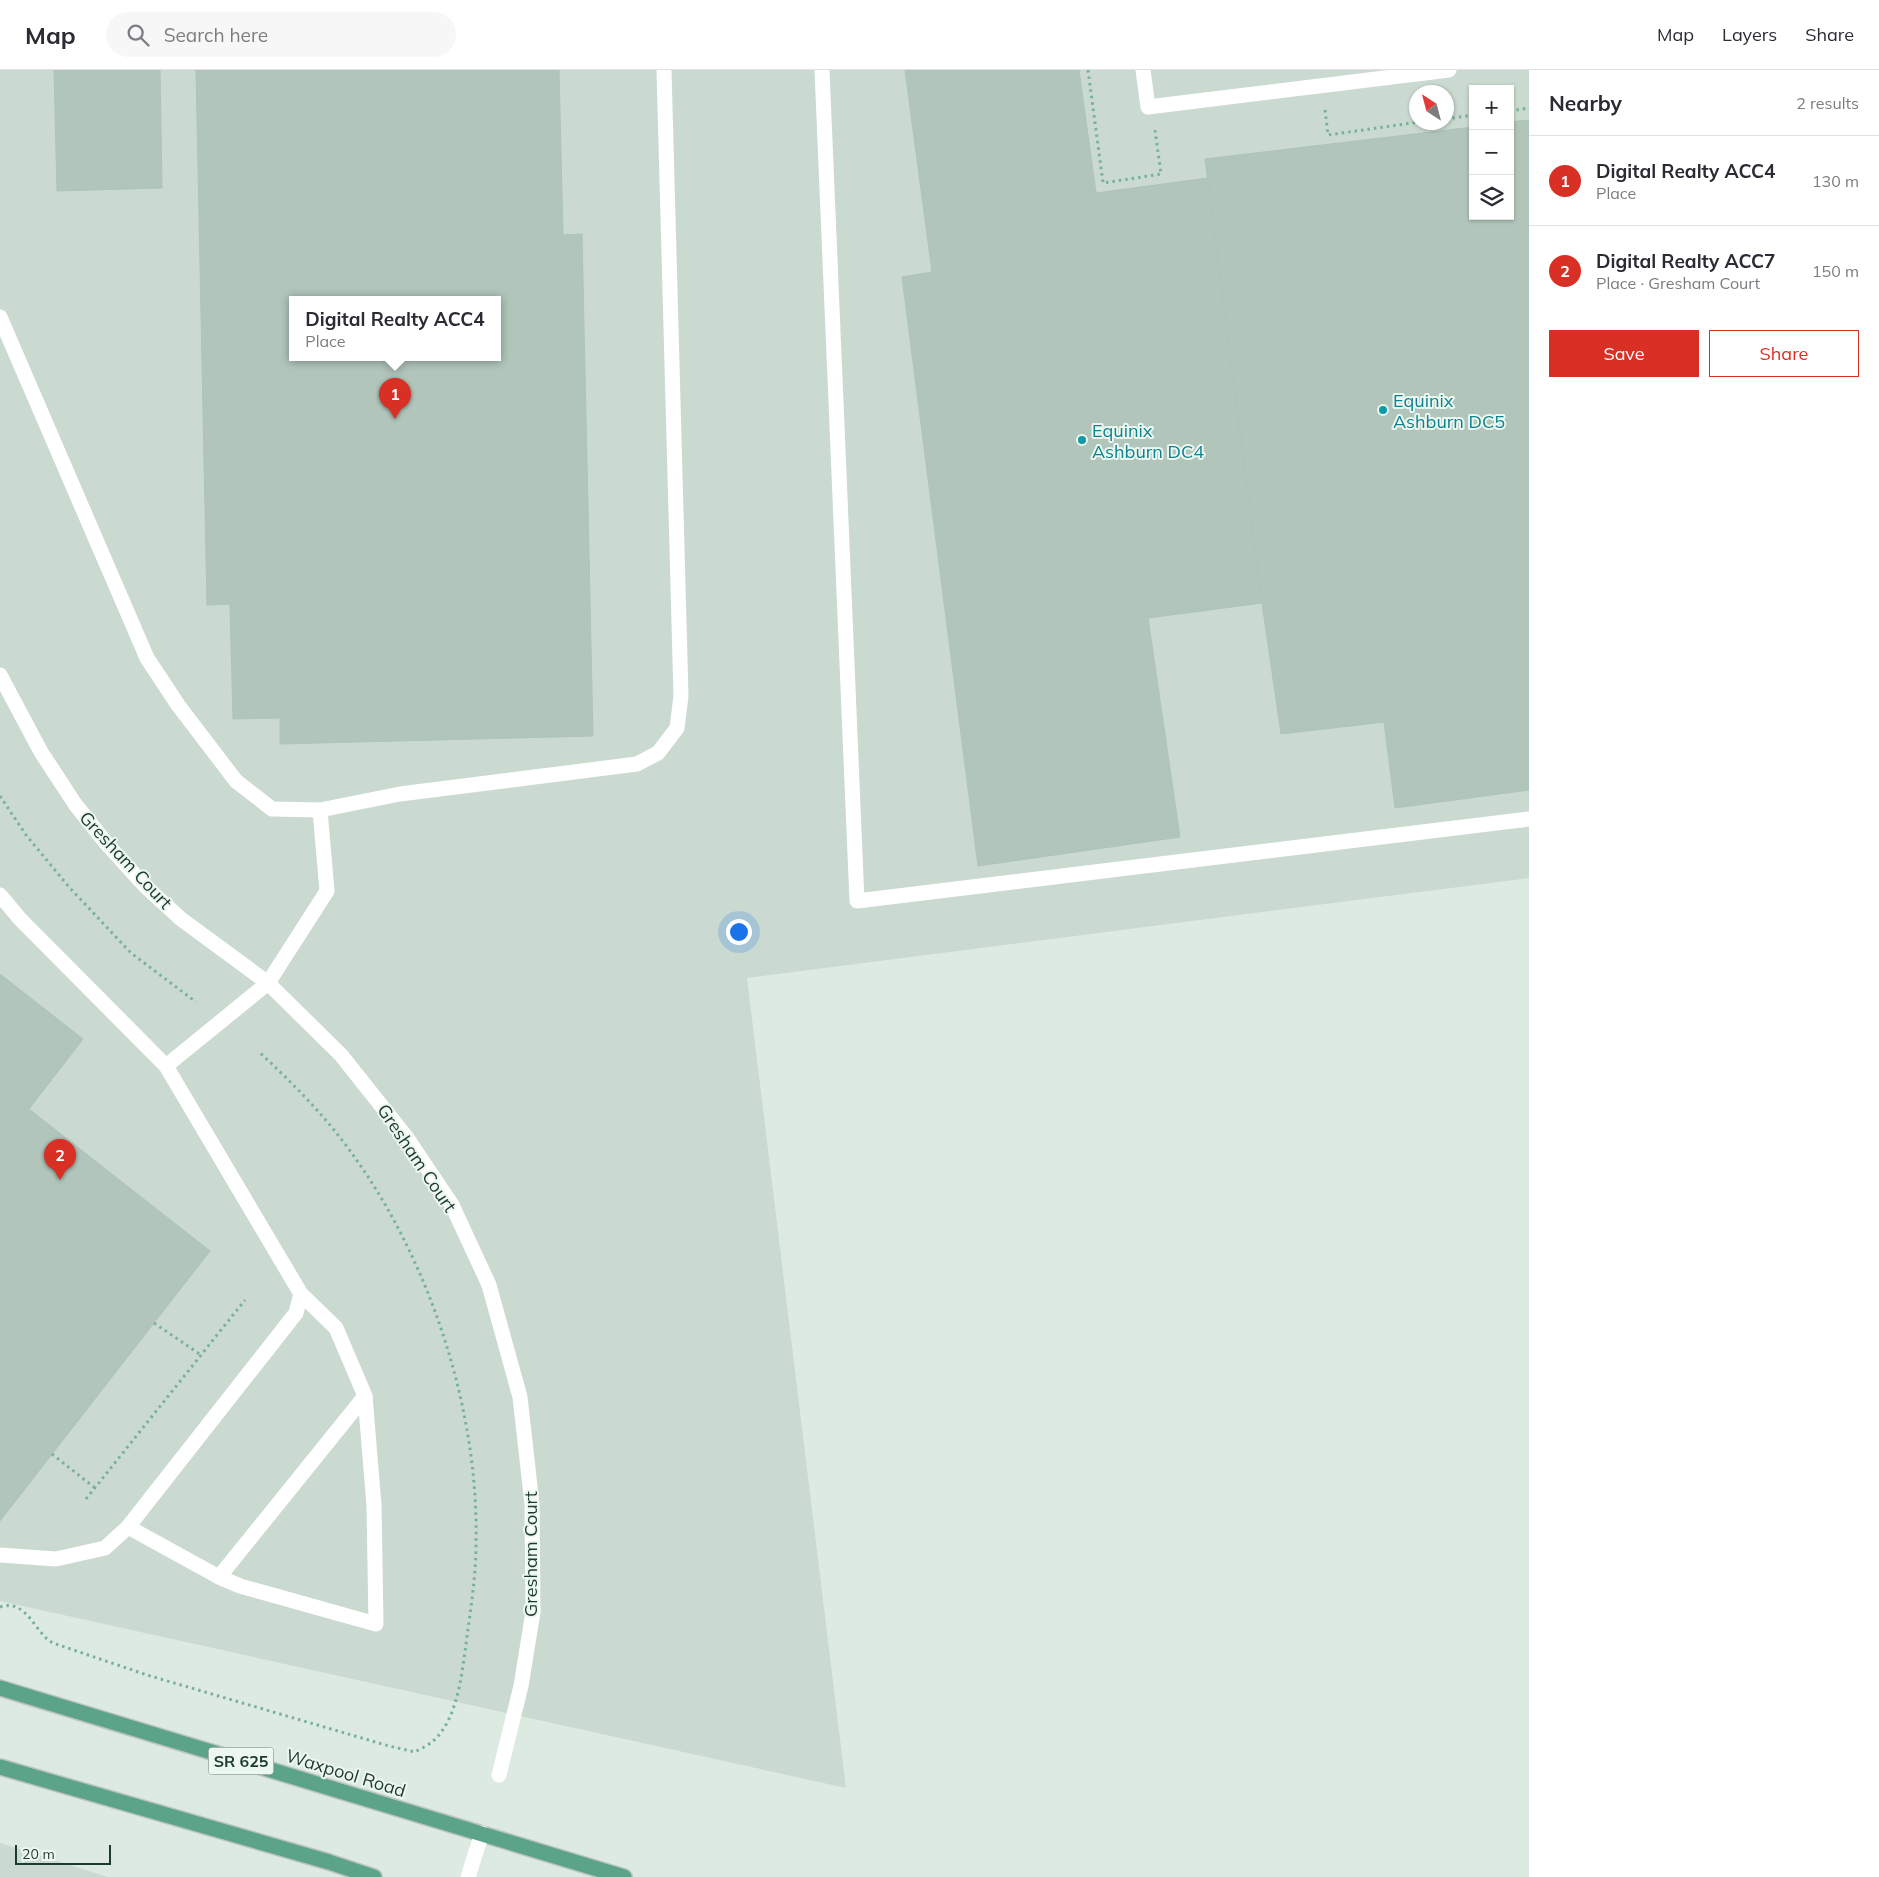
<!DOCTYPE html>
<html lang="en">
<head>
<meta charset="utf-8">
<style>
  body { margin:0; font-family:Mulish,sans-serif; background:#f7f7f7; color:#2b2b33 }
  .controls { position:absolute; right:15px; top:15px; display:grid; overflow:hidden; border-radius:0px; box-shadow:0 1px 4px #0004 }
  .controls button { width:45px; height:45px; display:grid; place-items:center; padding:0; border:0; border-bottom:1px solid #e1e1e2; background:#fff; color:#2b2b33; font:25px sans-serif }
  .compass { position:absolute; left:1409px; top:15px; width:45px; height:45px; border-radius:50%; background:#fff; box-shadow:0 1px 4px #0004; rotate:324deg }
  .scale { position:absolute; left:15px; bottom:12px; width:96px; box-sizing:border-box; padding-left:5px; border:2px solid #1d3a2e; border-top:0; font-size:14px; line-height:18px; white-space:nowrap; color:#1d3a2e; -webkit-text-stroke:4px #ecf7f0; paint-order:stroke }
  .you { position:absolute; left:738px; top:861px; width:18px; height:18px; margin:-12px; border:4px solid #fff; border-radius:50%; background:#1a73e8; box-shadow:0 0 0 8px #1a73e833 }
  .badge { display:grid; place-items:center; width:32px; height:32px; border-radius:50%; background:#d93025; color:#fff; font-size:16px; font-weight:700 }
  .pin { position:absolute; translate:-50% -41px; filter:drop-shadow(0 1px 2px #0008) }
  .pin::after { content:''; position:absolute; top:26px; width:18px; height:15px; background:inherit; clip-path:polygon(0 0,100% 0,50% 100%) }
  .popup { position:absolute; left:289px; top:226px; width:212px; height:65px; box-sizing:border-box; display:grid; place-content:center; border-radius:0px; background:#fff; filter:drop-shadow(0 1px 4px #0005); font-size:16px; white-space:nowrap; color:#7c7c81 }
  .popup b { font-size:19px; color:#2b2b33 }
  .popup::after { content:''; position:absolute; left:50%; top:100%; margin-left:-10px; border:10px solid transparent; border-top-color:#fff }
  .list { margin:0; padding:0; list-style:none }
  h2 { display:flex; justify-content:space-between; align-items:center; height:65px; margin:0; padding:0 20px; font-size:21px }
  h2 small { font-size:16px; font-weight:400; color:#7c7c81 }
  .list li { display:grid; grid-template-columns:32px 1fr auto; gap:15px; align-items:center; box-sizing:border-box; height:90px; padding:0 20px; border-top:1px solid #e1e1e2 }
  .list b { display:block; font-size:19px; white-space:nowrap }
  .list p { margin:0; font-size:16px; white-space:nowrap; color:#7c7c81 }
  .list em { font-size:16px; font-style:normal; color:#7c7c81 }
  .actions { display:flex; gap:10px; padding:15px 20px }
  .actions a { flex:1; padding:11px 0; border:1px solid #d93025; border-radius:0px; text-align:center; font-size:18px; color:#d93025 }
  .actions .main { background:#d93025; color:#fff }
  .icon { flex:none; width:28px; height:28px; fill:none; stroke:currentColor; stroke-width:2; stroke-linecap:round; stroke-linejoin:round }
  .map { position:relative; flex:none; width:1529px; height:1807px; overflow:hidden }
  header { display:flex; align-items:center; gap:30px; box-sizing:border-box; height:70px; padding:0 25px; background:#fff; border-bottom:1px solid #e1e1e2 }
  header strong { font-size:24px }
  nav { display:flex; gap:28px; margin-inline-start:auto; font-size:18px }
  .search { width:350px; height:45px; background:#f7f7f7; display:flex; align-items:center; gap:12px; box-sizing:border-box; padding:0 18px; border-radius:28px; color:#7c7c81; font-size:19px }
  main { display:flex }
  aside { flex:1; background:#fff }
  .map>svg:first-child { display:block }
</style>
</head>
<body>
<header>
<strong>Map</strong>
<div class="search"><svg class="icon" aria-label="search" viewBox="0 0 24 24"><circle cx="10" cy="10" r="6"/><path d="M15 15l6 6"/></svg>Search here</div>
<nav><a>Map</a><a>Layers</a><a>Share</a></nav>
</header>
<main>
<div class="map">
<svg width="1529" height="1807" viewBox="0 0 1529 1807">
  <rect width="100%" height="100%" fill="#dceae2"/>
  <g fill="#cadad0" fill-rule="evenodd">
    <path d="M0,0h1529v808l-782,100 99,810 -846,-187zM1473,19h37v127h-37zM1416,22h30v30h-30zM292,230h206v58h-206z"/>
    <polygon points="0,1773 108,1807 0,1807"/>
  </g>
  <g fill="#b1c5ba" stroke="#aec4b8" fill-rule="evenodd">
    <polygon points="54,0 160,0 162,118 57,121"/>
    <path d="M196,0h363l4,165 19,-1 11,502 -313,8v-26l-47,1 -3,-115 -23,1zM292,230h206v58h-206z"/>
    <polygon points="905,0 1079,0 1096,123 1208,108 1262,533 1148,548 1180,767 978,796 902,207 932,202"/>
    <polygon points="1529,50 1529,720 1395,738 1384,652 1281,664 1262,533 1205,89 1473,57 1473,146 1510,146 1510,52"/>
    <polygon points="0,904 83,969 29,1039 210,1181 0,1451"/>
  </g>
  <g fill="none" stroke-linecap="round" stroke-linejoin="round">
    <defs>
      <g id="major">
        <polyline points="0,1618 624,1807"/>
        <polyline points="0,1697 329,1792 374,1807"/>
      </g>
    </defs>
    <use href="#major" stroke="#bbc4c0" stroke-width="18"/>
    <g stroke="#79b198" stroke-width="3" stroke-dasharray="2.5 4" stroke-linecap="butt">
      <polyline points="1088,0 1103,113 1161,104 1155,60"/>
      <polyline points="1325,40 1328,65 1419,52"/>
      <polyline points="1510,41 1529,38"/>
      <polyline points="1446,49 1473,45"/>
      <polyline points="0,726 26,765 69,817 131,883 196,932"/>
      <polyline points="154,1253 201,1285"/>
      <polyline points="52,1384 95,1418"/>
      <polyline points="86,1429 245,1230"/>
      <path d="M0,1537c27,-9 35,27 53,36l94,32 242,71 26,6c5,-3 12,-6 17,-10 28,-23 31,-79 36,-113 4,-29 8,-57 8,-86 3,-130 -44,-275 -118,-381 -28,-41 -64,-78 -100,-111"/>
    </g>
    <g stroke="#fff" stroke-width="15">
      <polyline points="822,0 857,831 1529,749"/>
      <polyline points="1143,0 1148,37 1449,0"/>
      <polyline points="0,247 147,588 178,635 236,711 272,739 320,740 400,724 637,694 658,683 677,658 681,626 664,0"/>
      <polyline points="0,605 41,682 75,734 106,773 145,816 181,849 268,913 341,985 407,1068 452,1135 489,1215 520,1327 532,1434 533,1542 521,1616 499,1705"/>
      <polyline points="0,825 20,849 166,996 301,1224 296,1243 128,1457 105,1478 56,1489 0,1485"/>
      <polyline points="166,996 268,913 327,821 320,740"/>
      <polyline points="128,1457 219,1507 240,1516 376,1554 374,1435 365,1326 336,1258 301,1224"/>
      <polyline points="219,1507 365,1326"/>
      <polyline points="468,1807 482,1763"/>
    </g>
    <use href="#major" stroke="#5ca488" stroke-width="15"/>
  </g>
  <g fill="#0f9aa8" stroke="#ecf7f0" stroke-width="2">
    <circle cx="1383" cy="340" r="5"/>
    <circle cx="1082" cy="370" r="5"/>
  </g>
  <g text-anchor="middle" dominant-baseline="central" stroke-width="4" stroke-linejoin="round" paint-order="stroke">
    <rect fill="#ecf7f0" stroke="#5b7368" stroke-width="1" x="208.5" y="1677.5" width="65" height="27" rx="4"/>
    <g font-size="16" font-weight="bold" fill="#1d3a2e">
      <text x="241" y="1691">SR 625</text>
    </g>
    <g font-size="18" fill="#0d838f" stroke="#ecf7f0" text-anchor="start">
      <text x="1393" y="330">Equinix<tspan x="1393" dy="21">Ashburn DC5</tspan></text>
      <text x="1092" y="360">Equinix<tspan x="1092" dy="21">Ashburn DC4</tspan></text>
    </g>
    <g font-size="18" fill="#1d3a2e" stroke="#ecf7f0">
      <text transform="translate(126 790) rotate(47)">Gresham Court</text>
      <text transform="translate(417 1088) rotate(56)">Gresham Court</text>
      <text transform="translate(530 1484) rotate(-90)">Gresham Court</text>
      <text transform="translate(346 1703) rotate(17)">Waxpool Road</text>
    </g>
  </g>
</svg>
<div class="controls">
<button>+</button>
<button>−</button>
<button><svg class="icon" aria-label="layers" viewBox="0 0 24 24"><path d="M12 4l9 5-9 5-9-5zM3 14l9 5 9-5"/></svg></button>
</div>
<svg class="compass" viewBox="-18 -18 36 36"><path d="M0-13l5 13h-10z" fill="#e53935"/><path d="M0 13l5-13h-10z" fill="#7c7c81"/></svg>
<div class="scale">20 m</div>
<div class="you"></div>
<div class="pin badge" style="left:395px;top:349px">1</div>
<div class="popup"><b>Digital Realty ACC4</b>Place</div>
<div class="pin badge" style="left:60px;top:1110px">2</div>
</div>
<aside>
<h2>Nearby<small>2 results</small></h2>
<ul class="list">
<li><span class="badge">1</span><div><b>Digital Realty ACC4</b><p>Place</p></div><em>130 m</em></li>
<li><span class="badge">2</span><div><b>Digital Realty ACC7</b><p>Place · Gresham Court</p></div><em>150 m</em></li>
</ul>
<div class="actions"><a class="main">Save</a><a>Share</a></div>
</aside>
</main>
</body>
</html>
